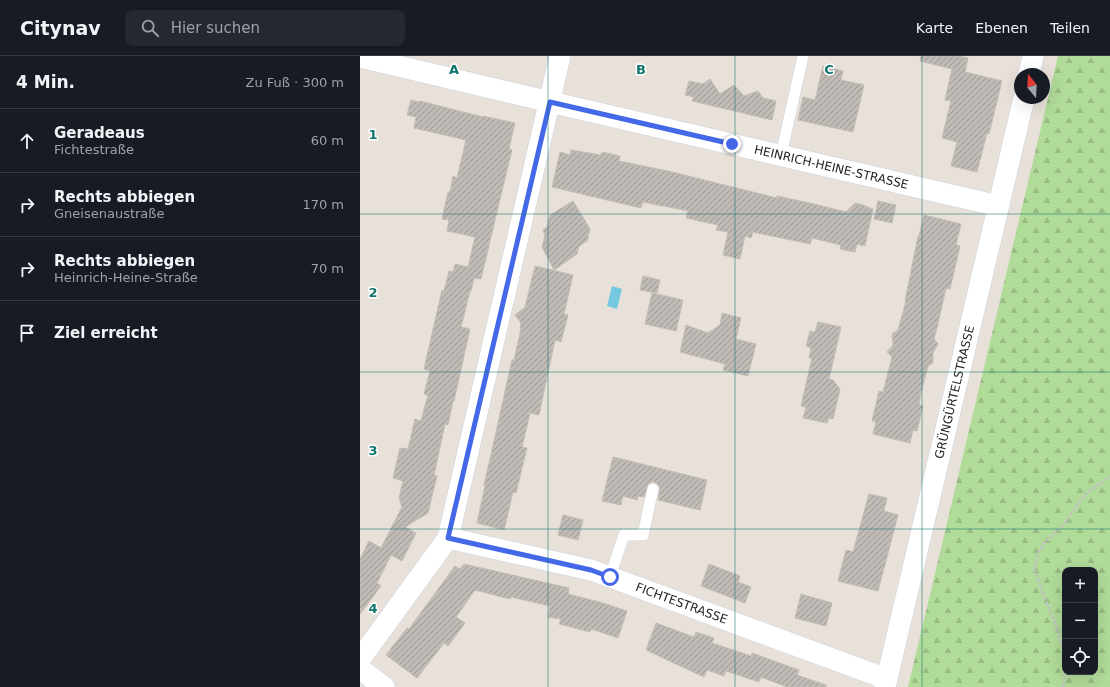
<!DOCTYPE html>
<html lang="de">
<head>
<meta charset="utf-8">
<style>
  body { margin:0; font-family:"DejaVu Sans",sans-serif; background:#242831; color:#f1f3f6 }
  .controls { position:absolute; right:12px; bottom:12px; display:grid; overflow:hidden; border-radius:8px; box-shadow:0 4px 16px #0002 }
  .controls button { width:36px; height:36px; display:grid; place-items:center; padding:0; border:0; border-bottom:1px solid #363941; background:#171b24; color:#f1f3f6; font:20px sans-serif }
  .compass { position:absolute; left:654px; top:12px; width:36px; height:36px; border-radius:50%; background:#171b24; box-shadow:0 4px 16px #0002; rotate:342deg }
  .stop { position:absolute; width:12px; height:12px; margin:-9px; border:3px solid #4568e8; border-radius:50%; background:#fff }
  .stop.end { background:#4568e8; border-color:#fff; box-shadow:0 1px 4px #0008 }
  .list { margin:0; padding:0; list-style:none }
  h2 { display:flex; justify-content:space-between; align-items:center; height:52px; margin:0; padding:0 16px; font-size:17px }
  h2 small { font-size:13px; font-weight:400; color:#9ea1a6 }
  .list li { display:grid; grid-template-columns:26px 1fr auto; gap:12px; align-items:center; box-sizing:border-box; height:64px; padding:0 16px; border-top:1px solid #363941 }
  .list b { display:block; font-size:15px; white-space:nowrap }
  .list p { margin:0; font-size:13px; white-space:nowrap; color:#9ea1a6 }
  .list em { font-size:13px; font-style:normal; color:#9ea1a6 }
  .icon { flex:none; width:22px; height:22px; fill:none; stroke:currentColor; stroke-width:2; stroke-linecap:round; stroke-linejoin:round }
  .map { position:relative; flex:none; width:750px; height:631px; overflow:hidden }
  header { display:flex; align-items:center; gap:24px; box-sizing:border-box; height:56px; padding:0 20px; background:#171b24; border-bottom:1px solid #363941 }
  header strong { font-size:19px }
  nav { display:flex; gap:22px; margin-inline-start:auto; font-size:14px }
  .search { width:280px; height:36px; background:#242831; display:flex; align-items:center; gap:10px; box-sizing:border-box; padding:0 14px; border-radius:8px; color:#9ea1a6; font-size:15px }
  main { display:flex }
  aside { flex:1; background:#171b24 }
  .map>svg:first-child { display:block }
</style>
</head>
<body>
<header>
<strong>Citynav</strong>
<div class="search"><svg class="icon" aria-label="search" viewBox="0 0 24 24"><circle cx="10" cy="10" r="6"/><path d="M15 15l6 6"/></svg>Hier suchen</div>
<nav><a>Karte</a><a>Ebenen</a><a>Teilen</a></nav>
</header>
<main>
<aside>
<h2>4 Min.<small>Zu Fuß · 300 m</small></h2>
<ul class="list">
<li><svg class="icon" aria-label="ahead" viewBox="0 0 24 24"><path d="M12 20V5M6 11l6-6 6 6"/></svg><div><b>Geradeaus</b><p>Fichtestraße</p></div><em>60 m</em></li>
<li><svg class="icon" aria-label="right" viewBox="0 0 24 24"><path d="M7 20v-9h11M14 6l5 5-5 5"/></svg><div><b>Rechts abbiegen</b><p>Gneisenaustraße</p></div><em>170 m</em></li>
<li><svg class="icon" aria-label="right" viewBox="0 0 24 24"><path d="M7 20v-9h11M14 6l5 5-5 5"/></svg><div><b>Rechts abbiegen</b><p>Heinrich-Heine-Straße</p></div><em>70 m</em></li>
<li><svg class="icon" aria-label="arrive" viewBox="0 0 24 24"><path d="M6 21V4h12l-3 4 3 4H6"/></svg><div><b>Ziel erreicht</b></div></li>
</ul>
</aside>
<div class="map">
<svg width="750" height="631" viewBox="0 0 750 631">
  <defs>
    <pattern id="forest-firs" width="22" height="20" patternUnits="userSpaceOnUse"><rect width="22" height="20" fill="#b1db99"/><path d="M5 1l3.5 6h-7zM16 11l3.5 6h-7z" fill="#98bc84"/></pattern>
    <pattern id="building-hatch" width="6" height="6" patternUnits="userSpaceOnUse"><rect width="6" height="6" fill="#c0bbb6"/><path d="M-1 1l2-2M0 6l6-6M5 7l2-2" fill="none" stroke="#9c9894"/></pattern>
  </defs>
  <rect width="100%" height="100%" fill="#e8e1d9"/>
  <path fill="url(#forest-firs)" fill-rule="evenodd" d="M698,0h52v631h-202zM705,514h30v102h-30z"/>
  <polygon fill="#74c8e2" points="252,230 262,233 257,253 247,250"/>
  <g fill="url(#building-hatch)" stroke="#c3bdb3">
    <polygon points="561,0 598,0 608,2 605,16 642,25 629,78 627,77 617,116 591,110 597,86 582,82 591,45 585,44 592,13 560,5"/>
    <polygon points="463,10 483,15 481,24 504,29 493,76 438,64 443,41 455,44"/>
    <polygon points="350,23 360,38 374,29 384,40 398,35 403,42 416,45 412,64 332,45 334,41 325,39 329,25 343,28"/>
    <polygon points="51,44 59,46 60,45 123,61 123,60 155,67 149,93 152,94 148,110 121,223 114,222 111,235 110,235 101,271 110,273 94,345 93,345 88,369 85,368 74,419 77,420 68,457 45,471 56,477 42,505 31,499 17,527 21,530 0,558 0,503 9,485 21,492 42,451 39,442 43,425 33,422 40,392 48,393 55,363 61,365 68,339 64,338 70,315 64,313 82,234 84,235 89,215 93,216 95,208 108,211 115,181 87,175 89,164 82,163 88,136 90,136 93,120 97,122 106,84 54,72 56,61 47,59"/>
    <polygon points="211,94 241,99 242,96 260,100 259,105 308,115 417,142 417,140 450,147 486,156 495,147 500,148 513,153 505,190 497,188 495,196 480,193 481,189 452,182 450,188 393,176 391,182 385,180 380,203 363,199 368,176 356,174 358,169 326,162 328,155 283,146 281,152 192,131 200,96 210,99"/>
    <polygon points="213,145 230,173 227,185 219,190 217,198 194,214 182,191 185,179 183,174 187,171 190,159"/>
    <polygon points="518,145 536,149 532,167 514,163"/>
    <polygon points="564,159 601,168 596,189 600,190 590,233 586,232 577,272 574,283 578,288 573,297 573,307 568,310 561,336 559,349 563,350 561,358 557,375 553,374 550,387 513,378 516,366 512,365 519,335 523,336 532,301 527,296 533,289 532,278 538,274 546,245 545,245 558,180 559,180"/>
    <polygon points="175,210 213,219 204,258 208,259 201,286 195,284 179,359 170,357 162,391 167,392 156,437 153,436 144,474 117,467 125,430 124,429 132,394 152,304 154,304 161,273 160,272 161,267 155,259 165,251"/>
    <polygon points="283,220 300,224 297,237 280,234"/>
    <polygon points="292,237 323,244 316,275 285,268"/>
    <polygon points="362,257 381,262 376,283 396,288 388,320 363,314 365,308 320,296 326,269 348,277 360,269"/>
    <polygon points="458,266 481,271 469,323 473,324 480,333 473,363 469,362 467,367 443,362 446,351 441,350 452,302 449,302 451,292 446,290 450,275 455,276"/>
    <polygon points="253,401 347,424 340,454 298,444 300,431 297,428 294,426 291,426 288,429 284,441 278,440 277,444 263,440 261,449 242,445"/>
    <polygon points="509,438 527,442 524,455 538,459 518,535 478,525 486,494 493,496"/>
    <polygon points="203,459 223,464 218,484 198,479"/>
    <polygon points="104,508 209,532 208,538 243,547 267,555 258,582 231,573 230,576 199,568 201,563 188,561 190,550 151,541 150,543 115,534 96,561 105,567 88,590 84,587 57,622 26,599 47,572 49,573 95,510 100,513"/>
    <polygon points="349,508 380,520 378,526 391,531 385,547 341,530"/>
    <polygon points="441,538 472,547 466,570 435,562"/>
    <polygon points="296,567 334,581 336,576 354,582 352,587 391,600 392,597 439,614 437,619 466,629 466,631 427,631 401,621 399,626 366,615 364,620 347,614 344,621 286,594"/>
  </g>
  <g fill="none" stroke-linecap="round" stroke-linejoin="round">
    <defs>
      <g id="service">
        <polyline points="421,99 443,0"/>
        <polyline points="250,521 264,479 283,479 293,433"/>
      </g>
      <g id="minor">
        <path id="s1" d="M0,1l190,45 449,104"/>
        <polyline points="669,18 673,0"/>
        <path id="s2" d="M88,482l143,32 296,109"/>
        <polyline points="0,603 88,482 200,0"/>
        <polyline points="0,613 24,631"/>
        <path id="s3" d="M525,631l139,-589"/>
      </g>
    </defs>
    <use href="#service" stroke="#ced2df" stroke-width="12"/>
    <use href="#minor" stroke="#ced2df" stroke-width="22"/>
    <path stroke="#c2c2c2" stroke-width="2.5" stroke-dasharray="3 2" stroke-linecap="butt" d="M703,631c6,-33 -5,-57 -17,-86 -4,-11 -8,-22 -12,-32l4,-16 6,-10 10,-9 10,-10 22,-31 24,-16"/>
    <use href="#service" stroke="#fff" stroke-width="11"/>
    <use href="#minor" stroke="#fff" stroke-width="21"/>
  </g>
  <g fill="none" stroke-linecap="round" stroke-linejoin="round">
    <polyline stroke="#4568e8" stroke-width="5" points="250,521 231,514 88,482 190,46 372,88"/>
  </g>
  <path fill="none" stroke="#0f766e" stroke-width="1" stroke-opacity="0.55" d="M188,0v631M375,0v631M562,0v631M0,158h750M0,316h750M0,473h750"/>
  <g text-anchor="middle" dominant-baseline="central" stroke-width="3" stroke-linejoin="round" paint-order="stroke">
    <g font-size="12" fill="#262626" stroke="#fff">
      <text stroke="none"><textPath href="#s1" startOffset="484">HEINRICH-HEINE-STRASSE</textPath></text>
      <text stroke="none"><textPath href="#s3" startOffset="303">GRÜNGÜRTELSTRASSE</textPath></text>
      <text stroke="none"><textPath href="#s2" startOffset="243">FICHTESTRASSE</textPath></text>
    </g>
  </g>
  <g font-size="13" text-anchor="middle" font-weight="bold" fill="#0f766e" stroke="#fff" stroke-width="3" stroke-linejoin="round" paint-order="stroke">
    <text x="94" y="18">A</text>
    <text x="281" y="18">B</text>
    <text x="469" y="18">C</text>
    <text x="13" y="83">1</text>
    <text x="13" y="241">2</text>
    <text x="13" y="399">3</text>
    <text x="13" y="557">4</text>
  </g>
</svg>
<div class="controls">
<button>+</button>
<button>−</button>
<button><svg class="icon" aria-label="locate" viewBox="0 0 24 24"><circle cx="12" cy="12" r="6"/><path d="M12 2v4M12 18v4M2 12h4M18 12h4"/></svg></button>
</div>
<svg class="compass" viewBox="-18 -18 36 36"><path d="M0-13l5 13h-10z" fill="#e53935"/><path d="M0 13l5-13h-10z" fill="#9ea1a6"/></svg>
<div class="stop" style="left:250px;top:521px"></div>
<div class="stop end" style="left:372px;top:88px"></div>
</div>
</main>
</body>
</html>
